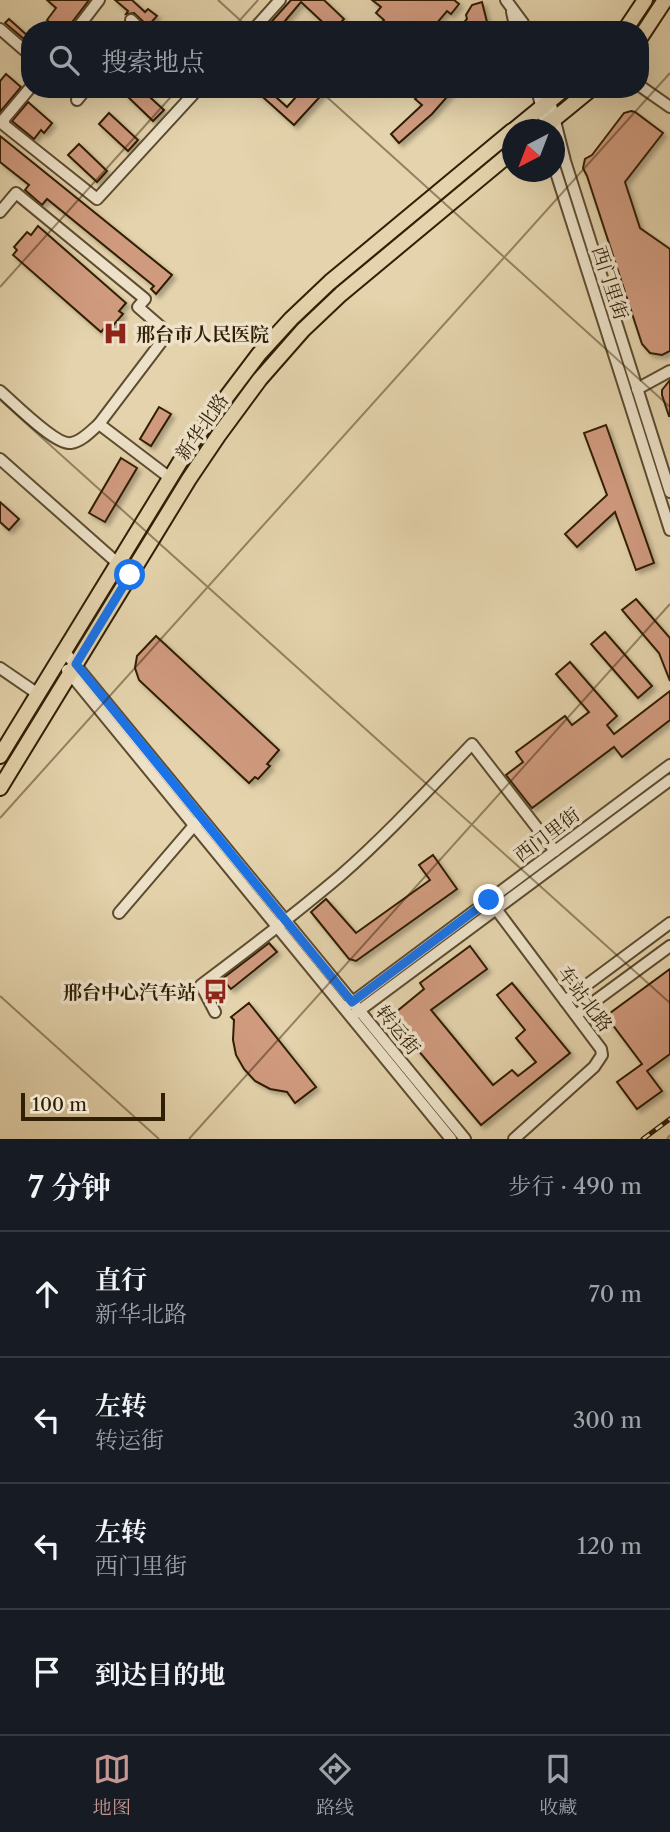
<!DOCTYPE html>
<html lang="zh">
<head>
<meta charset="utf-8">
<style>
  body { margin:0; font-family:"Libre Caslon Text","Noto Serif SC",serif; background:#20242c; color:#f1f3f6 }
  .compass { position:absolute; left:502px; top:119px; width:63px; height:63px; border-radius:50%; background:#171b24; box-shadow:0 7px 28px #0002; rotate:222deg }
  .scale { position:absolute; left:21px; bottom:18px; width:144px; box-sizing:border-box; padding-left:7px; border:4px solid #301f05; border-top:0; font-size:19px; line-height:24px; white-space:nowrap; color:#301f05; -webkit-text-stroke:5px #ede2c9; paint-order:stroke }
  .stop { position:absolute; width:21px; height:21px; margin:-16px; border:5px solid #1a73e8; border-radius:50%; background:#fff }
  .stop.end { background:#1a73e8; border-color:#fff; box-shadow:0 2px 7px #0008 }
  .list { margin:0; padding:0; list-style:none }
  h2 { display:flex; justify-content:space-between; align-items:center; height:91px; margin:0; padding:0 28px; font-size:30px }
  h2 small { font-size:23px; font-weight:400; color:#9ea1a6 }
  .list li { display:grid; grid-template-columns:46px 1fr auto; gap:21px; align-items:center; box-sizing:border-box; height:126px; padding:0 28px; border-top:2px solid #363941 }
  .list b { display:block; font-size:26px; white-space:nowrap }
  .list p { margin:0; font-size:23px; white-space:nowrap; color:#9ea1a6 }
  .list em { font-size:23px; font-style:normal; color:#9ea1a6 }
  .icon { flex:none; width:38px; height:38px; fill:none; stroke:currentColor; stroke-width:2; stroke-linecap:round; stroke-linejoin:round }
  .map { position:relative; flex:none; width:670px; height:1139px; overflow:hidden }
  .search { position:absolute; background:#171b24; box-shadow:0 7px 28px #0002; left:21px; right:21px; top:21px; height:77px; display:flex; align-items:center; gap:18px; box-sizing:border-box; padding:0 24px; border-radius:28px; color:#9ea1a6; font-size:26px }
  .sheet { height:595px; background:#171b24 }
  nav { display:flex; justify-content:space-around; align-items:center; box-sizing:border-box; height:98px; border-top:2px solid #363941; background:#171b24; font-size:19px; color:#9ea1a6 }
  nav a { display:grid; justify-items:center; gap:4px }
  nav .on { color:#c59692 }
  .map>svg:first-child { display:block }
</style>
</head>
<body>
<div class="map">
<svg width="670" height="1139" viewBox="0 0 670 1139">
  <defs>
    <filter id="shadow"><feDropShadow dx="3.5" dy="3.5" stdDeviation="2" flood-color="#0004"/></filter>
  </defs>
  <rect width="100%" height="100%" fill="#e4d3ac"/>
  <filter id="stains"><feTurbulence type="fractalNoise" baseFrequency=".00286" numOctaves="4"/><feColorMatrix values="0 0 0 0 .2 0 0 0 0 .09 0 0 0 0 .02 0 0 0 .5 -.17"/></filter>
  <radialGradient id="worn" r=".72"><stop offset=".6" stop-color="#630" stop-opacity="0"/><stop offset="1" stop-color="#630" stop-opacity=".3"/></radialGradient>
  <g fill="#d09a7e" stroke="#301f05" stroke-width="2" filter="url(#shadow)">
    <polygon points="47,0 89,0 70,25 68,30 58,30 47,20 56,8"/>
    <polygon points="115,0 132,0 145,12 148,9 157,16 148,26 134,13 126,14 128,11"/>
    <polygon points="291,0 324,0 344,19 334,30 331,30 301,2 285,21 295,30 264,30"/>
    <polygon points="372,0 454,0 459,4 451,14 447,11 431,30 375,30 384,20 376,13 381,7"/>
    <polygon points="482,2 489,30 457,30 467,19 466,15 472,5"/>
    <polygon points="9,19 30,38 30,44 5,23"/>
    <polygon points="6,74 21,87 0,112 0,81"/>
    <polygon points="130,89 141,89 164,110 153,121 125,94"/>
    <polygon points="254,89 267,89 287,107 303,89 327,89 294,125"/>
    <polygon points="424,89 454,89 432,114 399,143 391,134 422,105 415,99"/>
    <polygon points="28,102 52,123 44,133 41,130 34,139 12,121"/>
    <polygon points="631,111 635,112 663,133 625,182 640,228 670,249 670,351 662,355 650,353 642,344 587,176 583,168 585,159 592,155 624,113"/>
    <polygon points="109,113 138,140 128,151 99,124"/>
    <polygon points="0,136 172,275 156,294 151,289 154,286 47,199 42,205 25,190 29,185 0,162"/>
    <polygon points="79,144 107,171 97,182 68,155"/>
    <polygon points="38,226 126,303 119,311 123,314 111,328 107,325 101,332 13,255 17,250 14,247 27,232 31,235"/>
    <polygon points="670,380 670,416 669,416 662,395 662,390"/>
    <polygon points="159,407 171,414 151,446 140,439"/>
    <polygon points="606,425 654,563 636,570 615,512 577,547 565,534 607,495 584,433"/>
    <polygon points="121,458 137,468 105,522 89,513"/>
    <polygon points="0,502 19,519 9,530 0,522"/>
    <polygon points="636,599 670,638 670,681 659,653 622,610"/>
    <polygon points="605,632 652,686 638,698 591,644"/>
    <polygon points="156,636 279,750 267,764 270,766 258,779 255,777 249,783 139,680 135,668 137,656"/>
    <polygon points="570,662 617,716 607,725 614,734 670,691 670,720 622,757 614,747 532,808 506,775 523,762 516,752 565,716 572,725 589,712 556,674"/>
    <polygon points="433,855 457,889 356,961 349,959 311,912 326,899 356,933 430,880 419,865"/>
    <polygon points="269,943 277,952 231,989 222,979"/>
    <polygon points="470,946 487,969 431,1010 493,1085 512,1070 518,1076 536,1062 516,1038 525,1030 497,995 512,983 570,1053 481,1125 390,1017 424,989 420,983"/>
    <polygon points="670,969 670,1054 647,1071 662,1091 637,1109 617,1082 642,1064 606,1016"/>
    <polygon points="249,1003 316,1087 295,1103 287,1092 270,1089 255,1081 244,1069 236,1055 233,1040 234,1020 231,1017"/>
  </g>
  <g fill="none" stroke-linecap="round" stroke-linejoin="round">
    <defs>
      <g id="minor">
        <polyline points="506,0 523,23 526,30"/>
        <polyline points="512,12 516,30"/>
        <polyline points="131,20 141,30"/>
        <polyline points="0,29 30,55"/>
        <polyline points="76,30 99,0"/>
        <polyline points="253,30 280,0"/>
        <polyline points="640,86 670,107"/>
        <polyline points="30,88 4,119 4,125 97,199 198,89"/>
        <polyline points="537,89 547,130"/>
        <polyline points="547,89 565,161 670,492"/>
        <polyline points="77,100 86,89"/>
        <polyline points="554,166 670,530"/>
        <polyline points="0,212 16,193 145,299 138,307 168,333 99,424 170,478"/>
        <polyline points="637,389 670,371"/>
        <path d="M0,391c13,11 56,55 71,52 10,-1 20,-12 28,-19"/>
        <polyline points="0,459 123,568"/>
        <polyline points="64,651 465,1139"/>
        <polyline points="0,668 38,694"/>
        <polyline points="67,670 451,1139"/>
        <polyline points="493,905 601,1049 602,1055 594,1067 514,1139"/>
        <polyline points="119,913 197,822"/>
        <polyline points="565,1001 670,923"/>
        <polyline points="347,1006 670,765"/>
        <path d="M215,1012l-14,-27c47,-35 94,-71 139,-109 47,-41 89,-87 132,-132l83,107"/>
        <polyline points="356,1013 670,780"/>
        <polyline points="576,1015 670,946"/>
      </g>
      <g id="major">
        <polyline points="625,30 645,0"/>
        <polyline points="640,38 665,0"/>
        <polyline points="514,130 564,89"/>
        <polyline points="541,130 591,89"/>
        <polyline points="0,756 191,444 259,354 291,319 330,282 512,131"/>
        <polyline points="0,788 189,479 218,436 260,379 303,330 341,294 512,152"/>
      </g>
    </defs>
    <use href="#minor" stroke="#5d4c2f" stroke-width="14"/>
    <use href="#major" stroke="#301f05" stroke-width="18"/>
    <use href="#minor" stroke="#ede2c9" stroke-width="10"/>
    <use href="#major" stroke="#e4d3ac" stroke-width="14"/>
    <defs>
      <polyline id="rail" points="643,1139 670,1119"/>
    </defs>
    <use href="#rail" stroke="#301f05" stroke-width="5"/>
    <use href="#rail" stroke="#ede2c9" stroke-width="2.5" stroke-dasharray="8" stroke-linecap="butt"/>
  </g>
  <g fill="none" stroke-linecap="round" stroke-linejoin="round">
    <polyline stroke="#1a73e8" stroke-width="9" points="130,575 76,664 352,1002 489,900"/>
  </g>
  <path fill="none" stroke="#301f05" stroke-width="2" stroke-opacity="0.45" d="M218,0l33,30M231,30l27,-30M318,89l352,318M0,287l178,-198M0,400l670,603M0,818l670,-745M0,996l159,143M189,1139l481,-535M667,1139l3,-4"/>
  <defs>
    <symbol id="hospital-bare" viewBox="-9 -9 18 18"><path d="M-5-5h3v3.5h4V-5h3V5h-3V1.5h-4V5h-3Z" fill="#8f2418" stroke="#ede2c9" stroke-width="2.5" paint-order="stroke"/></symbol>
    <symbol id="bus-bare" viewBox="-9 -9 18 18"><path d="M-5-6H5V4H4V6H2V4H-2V6H-4V4H-5ZM-3.5-4V0h7V-4ZM-3.5 1.2v1.5H-2V1.2ZM2 1.2v1.5H3.5V1.2Z" fill="#8f2418" stroke="#ede2c9" stroke-width="2.5" paint-order="stroke"/></symbol>
  </defs>
  <g fill-rule="evenodd">
    <use href="#hospital-bare" x="98" y="316" width="35" height="35"/>
    <use href="#bus-bare" x="198" y="974" width="35" height="35"/>
  </g>
  <g text-anchor="middle" dominant-baseline="central" stroke-width="7" stroke-linejoin="round" paint-order="stroke">
    <g font-size="19" fill="#301f05" stroke="#ede2c9">
      <text transform="translate(610 283) rotate(72)">西门里街</text>
      <text transform="translate(202 427) rotate(-55)">新华北路</text>
      <text transform="translate(547 835) rotate(-37)">西门里街</text>
      <text transform="translate(585 999) rotate(53)">车站北路</text>
      <text transform="translate(398 1030) rotate(51)">转运街</text>
    </g>
    <g font-size="19" font-weight="bold" fill="#301f05" stroke="#ede2c9" text-anchor="start">
      <text x="136" y="334">邢台市人民医院</text>
      <text x="196" y="992" text-anchor="end">邢台中心汽车站</text>
    </g>
  </g>
  <rect width="100%" height="100%" filter="url(#stains)"/>
  <rect width="100%" height="100%" fill="url(#worn)"/>
</svg>
<svg class="compass" viewBox="-18 -18 36 36"><path d="M0-13l5 13h-10z" fill="#e53935"/><path d="M0 13l5-13h-10z" fill="#9ea1a6"/></svg>
<div class="scale">100 m</div>
<div class="stop" style="left:130px;top:575px"></div>
<div class="stop end" style="left:489px;top:900px"></div>
<div class="search"><svg class="icon" aria-label="search" viewBox="0 0 24 24"><circle cx="10" cy="10" r="6"/><path d="M15 15l6 6"/></svg>搜索地点</div>
</div>
<section class="sheet">
<h2>7 分钟<small>步行 · 490 m</small></h2>
<ul class="list">
<li><svg class="icon" aria-label="ahead" viewBox="0 0 24 24"><path d="M12 20V5M6 11l6-6 6 6"/></svg><div><b>直行</b><p>新华北路</p></div><em>70 m</em></li>
<li><svg class="icon" aria-label="left" viewBox="0 0 24 24"><path d="M17 20v-9H6M10 6l-5 5 5 5"/></svg><div><b>左转</b><p>转运街</p></div><em>300 m</em></li>
<li><svg class="icon" aria-label="left" viewBox="0 0 24 24"><path d="M17 20v-9H6M10 6l-5 5 5 5"/></svg><div><b>左转</b><p>西门里街</p></div><em>120 m</em></li>
<li><svg class="icon" aria-label="arrive" viewBox="0 0 24 24"><path d="M6 21V4h12l-3 4 3 4H6"/></svg><div><b>到达目的地</b></div></li>
</ul>
</section>
<nav>
<a class="on"><svg class="icon" aria-label="map" viewBox="0 0 24 24"><path d="M3 6l6-2 6 2 6-2v14l-6 2-6-2-6 2zM9 4v14M15 6v14"/></svg>地图</a>
<a><svg class="icon" aria-label="directions" viewBox="0 0 24 24"><path d="M12 3l9 9-9 9-9-9zM9 14v-3h6M13 9l2 2-2 2"/></svg>路线</a>
<a><svg class="icon" aria-label="saved" viewBox="0 0 24 24"><path d="M7 4h10v16l-5-4-5 4z"/></svg>收藏</a>
</nav>
</body>
</html>
